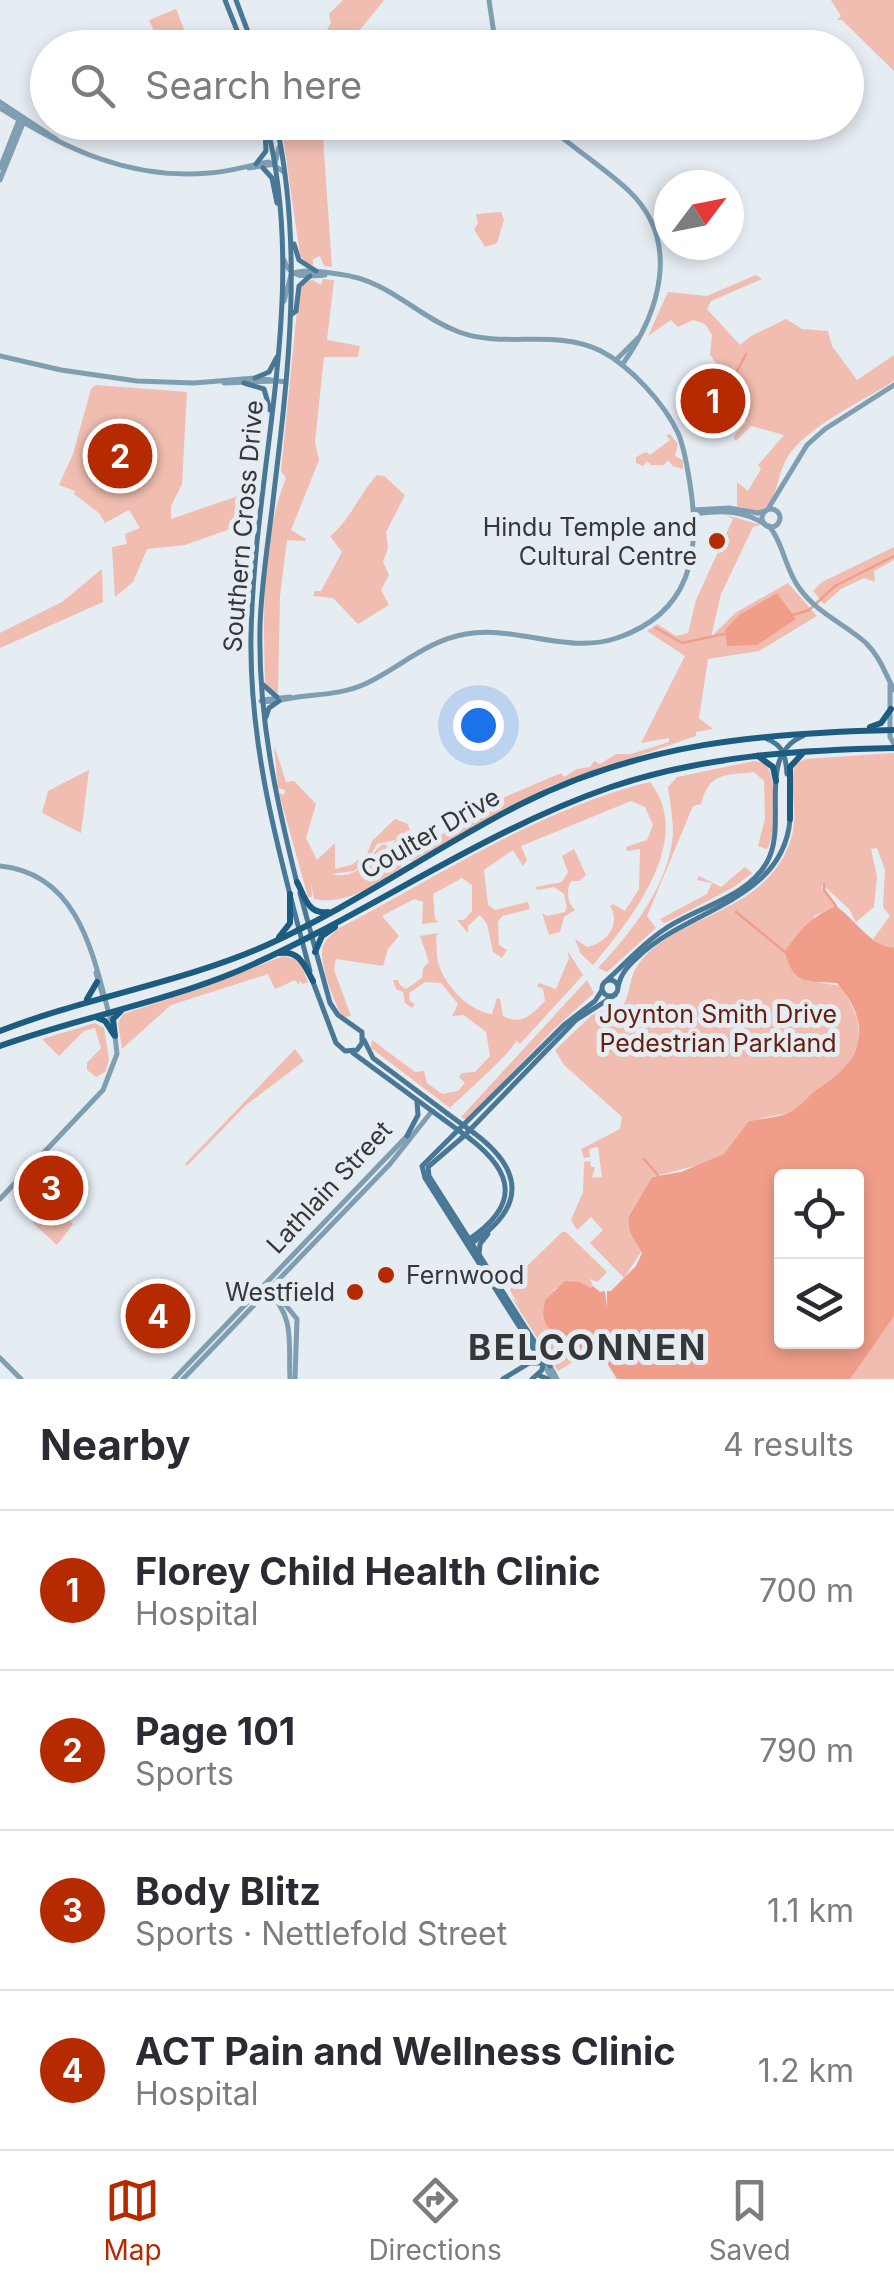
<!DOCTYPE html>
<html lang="en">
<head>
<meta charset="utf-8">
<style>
  body { margin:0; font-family:Inter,sans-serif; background:#f7f7f7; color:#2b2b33 }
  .controls { position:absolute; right:30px; bottom:30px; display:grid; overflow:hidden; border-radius:10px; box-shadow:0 5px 15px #0003 }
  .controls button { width:90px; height:90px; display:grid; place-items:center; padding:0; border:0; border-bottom:2px solid #e1e1e2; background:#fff; color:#2b2b33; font:50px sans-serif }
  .compass { position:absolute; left:654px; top:170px; width:90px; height:90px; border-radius:50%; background:#fff; box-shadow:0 5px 15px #0003; rotate:58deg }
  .you { position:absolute; left:478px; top:725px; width:35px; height:35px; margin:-25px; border:8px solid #fff; border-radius:50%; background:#1a73e8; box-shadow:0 0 0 15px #1a73e833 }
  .badge { display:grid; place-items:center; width:65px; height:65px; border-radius:50%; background:#b52a00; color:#fff; font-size:32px; font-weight:700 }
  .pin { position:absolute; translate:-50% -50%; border:5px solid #fff; box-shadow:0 2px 10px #0006 }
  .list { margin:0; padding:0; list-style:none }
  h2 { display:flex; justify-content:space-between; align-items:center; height:130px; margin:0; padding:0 40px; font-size:42px }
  h2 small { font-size:32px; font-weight:400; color:#7c7c81 }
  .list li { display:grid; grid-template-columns:65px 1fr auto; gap:30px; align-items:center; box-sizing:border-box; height:160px; padding:0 40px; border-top:2px solid #e1e1e2 }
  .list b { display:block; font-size:38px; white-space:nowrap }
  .list p { margin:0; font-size:32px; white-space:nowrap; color:#7c7c81 }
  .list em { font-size:32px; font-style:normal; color:#7c7c81 }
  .icon { flex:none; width:55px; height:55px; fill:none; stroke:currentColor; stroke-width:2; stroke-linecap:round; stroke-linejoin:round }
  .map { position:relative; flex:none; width:894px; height:1379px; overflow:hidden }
  .search { position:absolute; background:#fff; box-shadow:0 5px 15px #0003; left:30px; right:30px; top:30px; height:110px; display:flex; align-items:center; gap:25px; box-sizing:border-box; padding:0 35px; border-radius:55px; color:#7c7c81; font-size:38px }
  .sheet { height:770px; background:#fff }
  nav { display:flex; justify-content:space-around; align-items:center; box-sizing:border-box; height:140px; border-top:2px solid #e1e1e2; background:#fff; font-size:28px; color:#7c7c81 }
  nav a { display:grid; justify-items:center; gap:5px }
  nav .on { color:#b52a00 }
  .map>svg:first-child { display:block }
</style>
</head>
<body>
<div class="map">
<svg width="894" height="1379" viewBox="0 0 894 1379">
  <rect width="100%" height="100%" fill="#e5ecf2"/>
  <g fill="#f0bdb0">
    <polygon points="343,0 384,0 346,47 317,47 331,23 329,14"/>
    <polygon points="831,0 894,0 894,71 842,20 837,20 841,16"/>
    <polygon points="176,9 191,47 161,47 149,20"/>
    <polygon points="281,123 322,123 332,267 324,266 320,256 313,259 313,265 306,263 300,255"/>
    <polygon points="501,212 504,220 497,243 485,247 474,229 478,223 476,214"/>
    <path d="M756,275l6,4 -51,22 -4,8 33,36 11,-9 35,-17 16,10 26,2 4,15 25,34 37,-25v26c-33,21 -87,45 -107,77 -11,18 -8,43 -28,54l-22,-6v-24l11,9 13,-22 -3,-4 26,-30 -33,-9 -15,15 -3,-4 13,-15 -13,-12 -14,15 -6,-6 -13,4 -1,-3 30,-28c-8,-12 -9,-26 -19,-37l2,-20 -7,-11 -12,-4 -15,7 -7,-7 -23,16 20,-44 39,4z"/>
    <path d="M323,279l11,1 -7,60 33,6 -2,11h-34l-9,85 4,18 -28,70 15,9 -1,2 -18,-1 -7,56 -2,97 -12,-6 -1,-7c-2,-65 -3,-143 21,-202l-5,-7 18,-181 7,-9 7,-1 8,5z"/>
    <polygon points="96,385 187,392 182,484 171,506 171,519 250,492 247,523 185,545 147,549 133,582 115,597 112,547 127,544 125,534 140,528 129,510 105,523 99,513 74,494 75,491 59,485 73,454 91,389"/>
    <polygon points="670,434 678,444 675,456 683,460 683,469 673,466 668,460 664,465 651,465 647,461 643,466 636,463 636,457 646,452 650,455 670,440 666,435"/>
    <path d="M377,475l7,1 21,19 -19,37 2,16 -5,14 6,13 -8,15 8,15 -31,19 -25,-26 -20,-2 2,-5h6l21,-39 -12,-16c20,-15 29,-42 47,-61z"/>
    <polygon points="726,515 761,525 753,527 721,594 711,637 735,613 788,583 817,616 759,651 708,659 699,718 713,729 696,732 696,736 548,787 412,861 404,860 393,845 395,840 377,844 368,860 365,859 372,841 395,819 408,824 414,843 425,845 498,800 561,773 564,777 577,769 590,767 594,761 600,764 616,754 631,754 669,742 669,738 641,743 685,656 647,631 657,624 676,636 688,633 696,600 733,519"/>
    <polygon points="894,547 894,560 874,571 875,582 864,578 841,589 824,604 813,591 822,582"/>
    <polygon points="102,569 103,602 0,648 0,633 62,602"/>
    <path d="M274,745l12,37 8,-1 22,23 -10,34 11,22 18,-17v26l16,-4 10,-7 5,4 -12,9 -23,3c29,7 34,-16 52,-30l10,4 9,15 -1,5c-28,16 -53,38 -87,31l-3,-16 1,14h-4l-29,-104 5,2 1,-5 -7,-2z"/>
    <path d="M894,753v197l-4,1 -17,-12 17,-23 -7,-9 2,-37 -8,-22 -6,1 6,28 -3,30 -18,15 -7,-13 -27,-25v5l14,17 -22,10 -7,65 35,5 15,32 3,22 -14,29 -53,43 -44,9 -23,32 -12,8 -62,16 -24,39 13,36 -17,26 -34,-35 13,-13 -12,-13 -14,13 -6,-10 12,-28 1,-30 6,-1 1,6h4l-3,11 10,-1 -4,-30 -9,2 1,8 -6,1 -3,-9 39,-20 2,-12 -58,-52 -9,-15 37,-35 24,-10 5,4c14,-21 3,-34 29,-58 42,-37 107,-42 135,-97 19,-38 2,-56 10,-90l10,-5z"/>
    <path d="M754,761l11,2c14,19 12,68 2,86l-9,-3 7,-27 -1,-38 -10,-9c-30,4 -44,-1 -53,32l-8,2 -46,110 9,12 -49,44 -9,-4c33,-35 72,-84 75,-135 0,-15 -3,-31 -5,-46l9,-10z"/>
    <polygon points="89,770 81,833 42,813 48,791"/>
    <path d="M650,782c46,58 -20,138 -57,183l-12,-11 -6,-15 12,8c21,-4 34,-24 23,-41l3,-2 12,7 14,-22 1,-40 -13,2 -1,-4 21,-7 6,-15 -8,-18 -14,-6 -110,45 6,14 -4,6 -10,-16 -29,20 4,35 7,5 33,-8 2,7 -28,7 -4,6 1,23 8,5 -5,8 -9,-6 -6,-28 -7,-9 -12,11v7l-11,-13h7l8,-9v-26l-10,-7 -29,16 2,25 3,3 -16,2 1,-22 -9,-3 -32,17 17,20 -11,13 -5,17 -47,-7 -2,11 17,46 -8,1c-9,-14 -25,-56 -20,-71 3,-8 9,-12 16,-18 100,-52 200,-119 311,-146z"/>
    <path d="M574,849l12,26 -7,6h-8c-5,9 -4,22 4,29l-11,7 -4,15 -11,3 -7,-22 5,3 18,-4 2,-5 -3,-13 -10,-7 -17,3 -1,-3 26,-5 6,-10 -6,-16z"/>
    <polygon points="745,867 752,873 734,887 673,919 664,923 660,919 707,894 712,883 697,880 699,876 721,887"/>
    <path d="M439,933l-3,3c1,10 0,24 4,32 8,21 31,44 52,46l5,-16 3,1 3,17c19,10 28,-1 42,-15l-2,-12 -6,-3 2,-3 17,6 13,-31 -2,-8 16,25 -63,69 -4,-3c-4,11 -52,53 -66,67l-79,-60 1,-8 43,32 9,-1 3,12 15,11 16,-3 7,-8 -6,-6 3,-4 13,-1 15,-16 -4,-24 -22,-17 -12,1 6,-12 -17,-21 -16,-1 -16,11 1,8 5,3 -3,4 -7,-5 -2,-11 -7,-3 -3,-9h5l2,5 6,4 16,-11 1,-10 6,-6 -9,-26z"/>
    <polygon points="283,956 299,960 308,982 303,984 300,981 299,985 295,980 275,989 268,974 171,1005 122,1049 118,1023 123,1014 205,987"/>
    <polygon points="587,980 594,993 554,1029 466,1120 461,1117"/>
    <polygon points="95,1023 104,1028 109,1060 105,1072 96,1077 87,1070 87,1063 101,1048 95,1028 84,1031 59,1056 42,1039"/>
    <polygon points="295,1049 304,1061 246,1105 187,1166 185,1164"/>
    <polygon points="52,1203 73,1224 57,1245 33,1223"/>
    <polygon points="562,1232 566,1232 607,1272 597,1282 590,1279 593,1286 591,1288 571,1281 553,1290 592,1350 558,1371 510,1295 518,1305 510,1290 524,1269"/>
    <polygon points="894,1311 894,1379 850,1379"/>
  </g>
  <g fill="#f09e8a" fill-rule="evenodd">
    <polygon points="777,593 796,619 757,645 727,646 725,630 739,615"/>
    <path d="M836,906c20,14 34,40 58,42v368l-44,63h-233l-15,-24 -40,-14 -16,-16 -3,-10 2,-15 20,-19 14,1 12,6 2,-2 7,6 5,-1 2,17v-17h4l25,-25 6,-13 -12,-21 -2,-15 24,-40 29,-5 43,-18 25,-33c14,-3 35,-3 46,-12 9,-6 15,-15 24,-21 45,-28 54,-63 18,-105 -26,-2 -44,4 -52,-31 15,-23 26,-35 51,-46zM782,1176h74v166h-74z"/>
  </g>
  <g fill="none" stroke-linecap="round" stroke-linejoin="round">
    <g stroke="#f09e8a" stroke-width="2.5">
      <polyline points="737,371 746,354"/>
      <polyline points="790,616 809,610 835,586 894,556"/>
      <polyline points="656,628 682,643 724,634"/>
      <polyline points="824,884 824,890 836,906"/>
      <polyline points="736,912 785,952"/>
      <polyline points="644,1159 658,1175"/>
    </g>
    <g stroke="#7f9eb2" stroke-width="5">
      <polyline points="489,0 496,48"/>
      <polyline points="0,102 56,139"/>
      <path d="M0,108c65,41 130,72 209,65 21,-1 40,-8 60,-11l15,10"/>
      <path d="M543,122c27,24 58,43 85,68 54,51 32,122 -6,175"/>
      <polyline points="0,168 19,120"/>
      <polyline points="249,168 275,164 279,147"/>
      <polyline points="0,180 24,121"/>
      <path d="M284,260c6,20 24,16 41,15"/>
      <polyline points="284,301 291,275"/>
      <polyline points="0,356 61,370 137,381 194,383 255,378 286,382"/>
      <polyline points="616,360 638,338"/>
      <polyline points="224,383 276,381"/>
      <polyline points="768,509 807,445 825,429 894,385"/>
      <circle cx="771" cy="518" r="9"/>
      <polyline points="694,510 729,508 758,513 765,511"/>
      <path d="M695,514c26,-4 47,-4 70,10"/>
      <path d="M769,526c15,18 16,44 31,63 17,24 45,35 66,54 14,14 19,30 28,47"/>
      <polyline points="890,685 890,737 894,744"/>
      <polyline points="262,700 290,697"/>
      <path d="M261,701c13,2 24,-2 37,-4 23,-3 45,-3 67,-13 34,-16 63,-44 101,-50 50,-9 101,21 151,4 74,-25 84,-85 73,-154 -3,-17 -5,-35 -12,-51 -14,-30 -48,-67 -77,-82 -46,-23 -96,-2 -142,-19 -45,-17 -69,-52 -121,-58 -15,-2 -30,-5 -45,-1"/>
      <path d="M0,866c82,8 94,95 112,159"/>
      <polyline points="96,973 103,996"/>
      <polyline points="0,1199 103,1090 117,1054 115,1036"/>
      <polyline points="271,1287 297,1319 295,1379"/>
      <path d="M267,1289c29,30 21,52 23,90"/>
      <polyline points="0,1358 21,1379"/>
      <polyline points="544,1364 552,1379"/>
      <polyline points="550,1366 557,1379"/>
      <polyline points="174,1379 407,1136"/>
      <polyline points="183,1379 390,1164 432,1111"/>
    </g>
    <g stroke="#497896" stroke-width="5">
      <polyline points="225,0 244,48"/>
      <polyline points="236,0 254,48"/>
      <path d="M266,122c44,172 -12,342 -15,514 -2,115 30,225 59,335"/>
      <path d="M276,122c27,124 13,246 -2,370 -5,46 -13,91 -14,136 -2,88 16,171 37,255"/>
      <polyline points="256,164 266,151 265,130"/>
      <polyline points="263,168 272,178 277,203"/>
      <polyline points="294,244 299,260 316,271"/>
      <polyline points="292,314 296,311 299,286 310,276"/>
      <polyline points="255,378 269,372 277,357"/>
      <polyline points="244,383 264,389 270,410"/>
      <polyline points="262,684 277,697"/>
      <polyline points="266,717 269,708 279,701"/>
      <path d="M767,739c17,6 19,19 20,35"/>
      <polyline points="300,893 330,1003 338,1015 362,1032 362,1043 357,1050 345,1051 336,1043 313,982"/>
      <circle cx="610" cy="988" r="8"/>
      <path d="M607,980c19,-17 36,-37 58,-51 32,-22 82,-31 102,-67 22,-39 -12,-106 36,-126"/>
      <path d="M618,987c3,-15 11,-22 22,-32 49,-46 143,-55 150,-135"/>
      <polyline points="364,1040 373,1058 448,1114"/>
      <polyline points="353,1053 443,1119"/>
      <polyline points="407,1136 418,1115 417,1102"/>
      <path d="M468,1240c51,-34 48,-66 1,-102"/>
      <path d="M472,1243c53,-35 53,-72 2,-110"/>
      <polyline points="479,1255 480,1244 488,1234"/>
      <polyline points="543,1364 425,1178 422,1166 564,1025 595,1001 602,990"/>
      <polyline points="550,1366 429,1176 428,1167 464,1136 576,1020 615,995"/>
      <polyline points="538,1375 548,1379"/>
      <polyline points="503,1379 529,1363 542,1363"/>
      <polyline points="532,1379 542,1370 543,1362"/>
    </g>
    <g stroke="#1b5c80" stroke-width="6">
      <polyline points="870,727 881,723 891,709"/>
      <polyline points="758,756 773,767 776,781"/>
      <polyline points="790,819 790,767 802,754"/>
      <path d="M297,882c8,15 11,33 31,30"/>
      <polyline points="279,937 290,923 290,894"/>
      <polyline points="315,952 322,936 335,927"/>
      <path d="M279,953c21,-3 25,12 34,28"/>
      <polyline points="87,999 97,982"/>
      <polyline points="96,1017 105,1021 114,1035"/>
      <path d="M0,1031c87,-34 181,-48 267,-86 88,-40 166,-96 252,-140 122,-62 241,-72 375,-75"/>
      <polyline points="115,1036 113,1019 121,1011"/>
      <path d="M0,1046c78,-28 161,-43 238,-75 127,-55 242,-139 373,-184 92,-31 186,-37 283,-39"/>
    </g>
    <g stroke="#497896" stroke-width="5">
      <polyline points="448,1114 474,1133"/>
      <polyline points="443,1119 469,1138"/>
    </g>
  </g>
  <g fill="#b52a00" stroke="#e5ecf2" stroke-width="4">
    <circle cx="717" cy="541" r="10"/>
    <circle cx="386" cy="1275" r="10"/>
    <circle cx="355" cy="1292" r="10"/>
  </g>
  <g text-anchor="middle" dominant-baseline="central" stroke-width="10" stroke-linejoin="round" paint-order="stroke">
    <g font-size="25" fill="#35373a" stroke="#e5ecf2">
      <text transform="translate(243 526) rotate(-85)">Southern Cross Drive</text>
      <text transform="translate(430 833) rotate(-30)">Coulter Drive</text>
      <text transform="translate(329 1187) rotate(-47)">Lathlain Street</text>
    </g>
    <g font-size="25" fill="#35373a" stroke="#e5ecf2" text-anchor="end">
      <text x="697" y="527">Hindu Temple and<tspan x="697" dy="29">Cultural Centre</tspan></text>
      <text x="406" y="1275" text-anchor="start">Fernwood</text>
      <text x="335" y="1292">Westfield</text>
    </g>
    <g font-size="25" fill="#67200e" stroke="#e5ecf2">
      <text x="718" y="1014">Joynton Smith Drive<tspan x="718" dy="29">Pedestrian Parkland</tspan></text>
    </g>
    <g font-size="35" font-weight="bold" letter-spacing="2.5" fill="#35373a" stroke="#e5ecf2">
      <text x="588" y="1347">BELCONNEN</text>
    </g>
  </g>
</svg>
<div class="controls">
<button><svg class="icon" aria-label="locate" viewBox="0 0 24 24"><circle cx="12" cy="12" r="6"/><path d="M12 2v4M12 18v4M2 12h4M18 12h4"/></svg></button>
<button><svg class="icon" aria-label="layers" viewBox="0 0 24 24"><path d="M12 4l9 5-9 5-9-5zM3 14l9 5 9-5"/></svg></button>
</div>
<svg class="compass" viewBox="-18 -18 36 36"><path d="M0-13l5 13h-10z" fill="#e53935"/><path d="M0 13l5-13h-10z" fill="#7c7c81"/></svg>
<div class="you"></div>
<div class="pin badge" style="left:713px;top:401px">1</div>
<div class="pin badge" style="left:120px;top:456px">2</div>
<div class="pin badge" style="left:51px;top:1188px">3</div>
<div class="pin badge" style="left:158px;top:1316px">4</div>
<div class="search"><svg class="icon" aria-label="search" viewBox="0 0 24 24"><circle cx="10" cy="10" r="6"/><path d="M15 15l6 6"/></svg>Search here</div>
</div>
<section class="sheet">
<h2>Nearby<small>4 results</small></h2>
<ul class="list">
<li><span class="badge">1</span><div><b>Florey Child Health Clinic</b><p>Hospital</p></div><em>700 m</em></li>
<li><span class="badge">2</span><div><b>Page 101</b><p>Sports</p></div><em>790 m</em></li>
<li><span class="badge">3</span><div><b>Body Blitz</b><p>Sports · Nettlefold Street</p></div><em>1.1 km</em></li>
<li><span class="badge">4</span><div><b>ACT Pain and Wellness Clinic</b><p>Hospital</p></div><em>1.2 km</em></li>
</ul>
</section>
<nav>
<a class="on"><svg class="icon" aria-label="map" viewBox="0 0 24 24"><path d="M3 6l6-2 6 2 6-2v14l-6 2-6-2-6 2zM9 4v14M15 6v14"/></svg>Map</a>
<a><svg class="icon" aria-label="directions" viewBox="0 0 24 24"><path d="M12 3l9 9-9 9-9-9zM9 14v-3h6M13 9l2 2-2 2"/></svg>Directions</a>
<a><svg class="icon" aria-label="saved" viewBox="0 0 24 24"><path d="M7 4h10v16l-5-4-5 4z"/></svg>Saved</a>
</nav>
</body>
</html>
